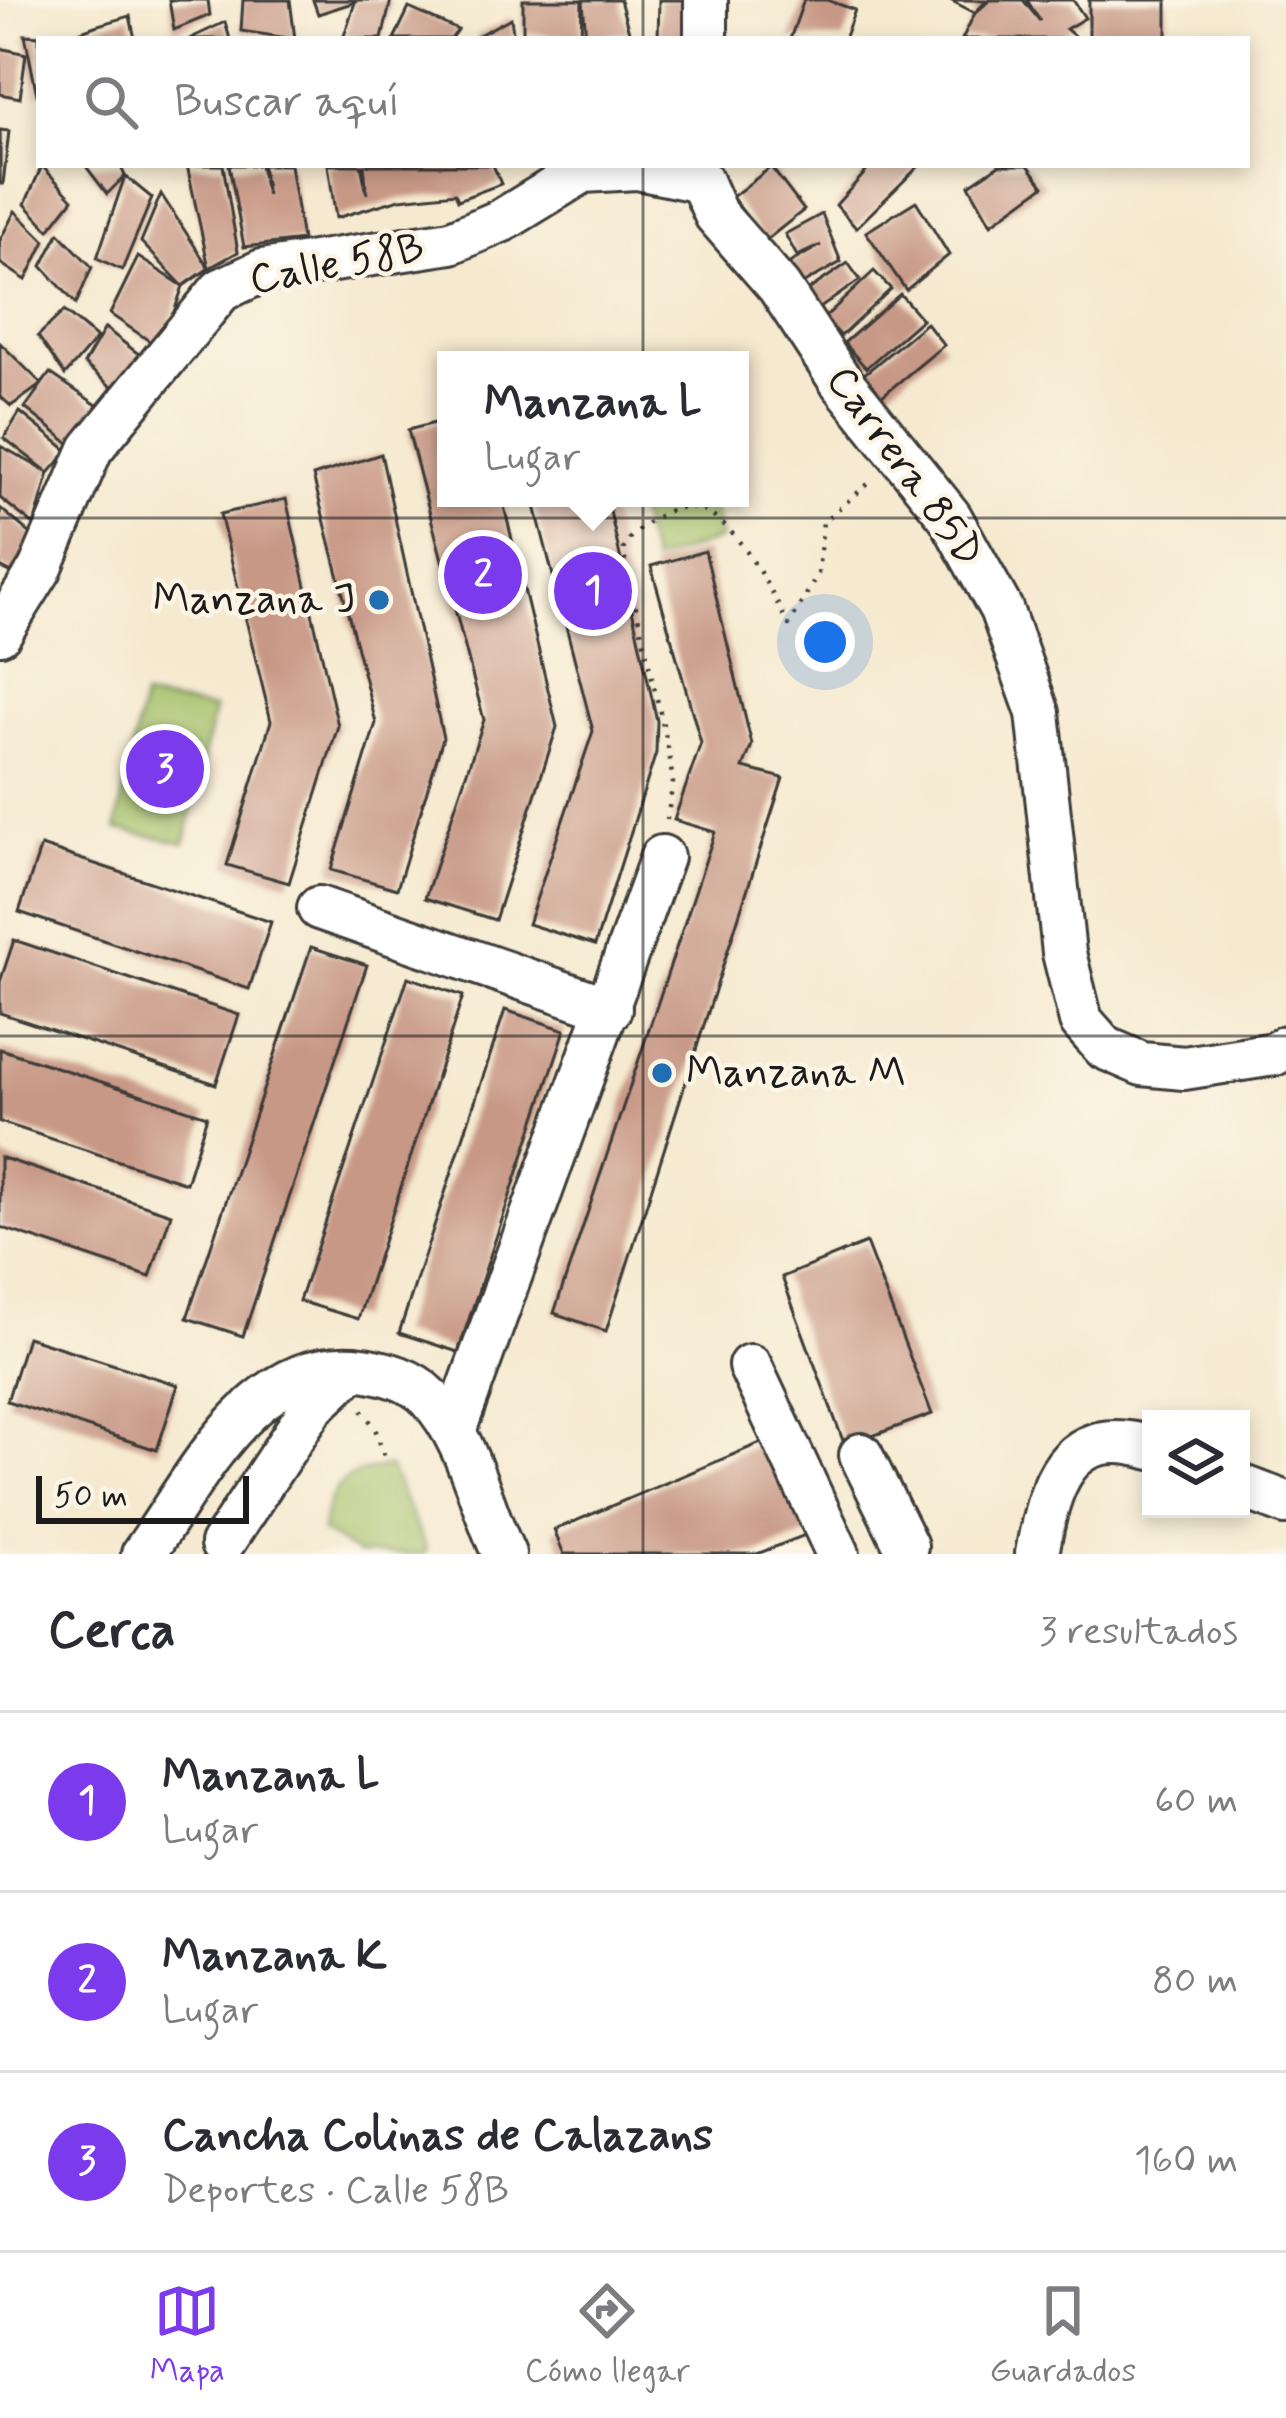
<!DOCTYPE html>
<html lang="es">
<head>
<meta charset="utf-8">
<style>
  body { margin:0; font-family:Mynerve,sans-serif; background:#f2f2f3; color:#2b2b33 }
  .controls { position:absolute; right:36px; bottom:36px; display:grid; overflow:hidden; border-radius:0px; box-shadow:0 6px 18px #0003 }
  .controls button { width:108px; height:108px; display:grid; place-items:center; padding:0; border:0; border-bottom:3px solid #e1e1e2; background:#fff; color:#2b2b33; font:60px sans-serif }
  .scale { position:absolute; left:36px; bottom:30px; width:213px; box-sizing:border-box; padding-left:12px; border:6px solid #1c1c1c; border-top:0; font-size:33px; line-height:42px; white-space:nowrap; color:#1c1c1c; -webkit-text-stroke:9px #fcf5e5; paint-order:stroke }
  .you { position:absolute; left:825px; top:642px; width:42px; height:42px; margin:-30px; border:9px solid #fff; border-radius:50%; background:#1a73e8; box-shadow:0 0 0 18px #1a73e833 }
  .badge { display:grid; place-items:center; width:78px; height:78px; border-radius:50%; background:#7c3aed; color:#fff; font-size:39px; font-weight:700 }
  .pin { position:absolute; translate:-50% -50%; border:6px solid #fff; box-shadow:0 3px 12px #0006 }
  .popup { position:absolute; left:437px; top:351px; width:312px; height:156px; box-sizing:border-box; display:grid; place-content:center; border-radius:0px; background:#fff; filter:drop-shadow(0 3px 9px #0005); font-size:39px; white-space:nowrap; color:#7c7c81 }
  .popup b { font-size:45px; color:#2b2b33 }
  .popup::after { content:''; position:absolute; left:50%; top:100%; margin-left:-24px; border:24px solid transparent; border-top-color:#fff }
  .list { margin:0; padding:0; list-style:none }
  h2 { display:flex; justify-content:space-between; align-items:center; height:156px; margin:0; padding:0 48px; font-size:51px }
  h2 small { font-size:39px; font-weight:400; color:#7c7c81 }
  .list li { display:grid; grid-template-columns:78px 1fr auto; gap:36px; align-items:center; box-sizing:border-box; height:180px; padding:0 48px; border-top:3px solid #e1e1e2 }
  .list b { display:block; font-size:45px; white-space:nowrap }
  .list p { margin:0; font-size:39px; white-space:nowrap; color:#7c7c81 }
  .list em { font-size:39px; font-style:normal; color:#7c7c81 }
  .icon { flex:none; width:66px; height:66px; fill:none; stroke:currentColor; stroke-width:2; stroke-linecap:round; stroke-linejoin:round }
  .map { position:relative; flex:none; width:1286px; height:1554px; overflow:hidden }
  .search { position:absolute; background:#fff; box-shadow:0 6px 18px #0003; left:36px; right:36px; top:36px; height:132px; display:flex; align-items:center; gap:30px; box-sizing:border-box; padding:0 42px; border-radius:0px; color:#7c7c81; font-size:45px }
  .sheet { height:696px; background:#fff }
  nav { display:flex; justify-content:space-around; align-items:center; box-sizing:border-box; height:168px; border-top:3px solid #e1e1e2; background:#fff; font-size:33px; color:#7c7c81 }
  nav a { display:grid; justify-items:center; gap:6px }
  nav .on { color:#7c3aed }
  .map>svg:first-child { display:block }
</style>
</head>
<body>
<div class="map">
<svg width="1286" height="1554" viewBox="0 0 1286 1554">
  <rect width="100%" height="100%" fill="#fcf5e5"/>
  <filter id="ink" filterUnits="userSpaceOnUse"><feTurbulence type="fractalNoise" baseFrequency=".00833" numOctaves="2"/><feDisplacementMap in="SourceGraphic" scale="24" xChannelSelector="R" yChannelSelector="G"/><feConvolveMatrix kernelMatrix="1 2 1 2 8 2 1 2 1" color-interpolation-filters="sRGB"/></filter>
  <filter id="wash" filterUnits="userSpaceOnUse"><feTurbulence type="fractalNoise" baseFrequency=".004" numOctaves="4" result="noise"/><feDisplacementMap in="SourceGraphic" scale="48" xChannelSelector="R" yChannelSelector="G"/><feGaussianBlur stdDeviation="2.7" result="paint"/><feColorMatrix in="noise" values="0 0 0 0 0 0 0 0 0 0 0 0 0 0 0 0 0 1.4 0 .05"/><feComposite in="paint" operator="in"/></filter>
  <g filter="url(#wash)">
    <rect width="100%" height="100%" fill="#f5e9cf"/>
    <g fill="#a0bf66" stroke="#5e6e41" stroke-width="3">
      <polygon points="634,498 711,498 721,539 652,562"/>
      <polygon points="143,698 214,709 185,843 116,829"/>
      <path d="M389,1467l38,83 -4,4h-65l-36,-22c6,-45 21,-61 67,-65z"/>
    </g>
    <g id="blocks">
      <g fill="#c89886">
        <polygon points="169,0 208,0 210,15 174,30"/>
        <polygon points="243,0 290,0 295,39 241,31"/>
        <polygon points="313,0 391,0 382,39 343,39 355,2 318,14"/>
        <polygon points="523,0 582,0 581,39 523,32"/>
        <polygon points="583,0 620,0 629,32 586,39"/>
        <polygon points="659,0 702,0 703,39 658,39"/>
        <polygon points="804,0 827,0 855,10 844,39 790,39"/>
        <polygon points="950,0 987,0 975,13"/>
        <polygon points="990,0 1023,0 1040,21 1027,0 1073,0 1085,18 1066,29 1078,39 962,39 975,13"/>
        <rect x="1089" y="0" width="78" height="39"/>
        <polygon points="409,8 458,30 451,39 394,39"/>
        <polygon points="130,16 135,39 60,39 95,26"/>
        <polygon points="511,18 514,39 478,39 477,36"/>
        <polygon points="225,22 230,39 189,39"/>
        <polygon points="25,35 39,36 39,95 37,95"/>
        <polygon points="0,48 26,54 20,98 0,94"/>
        <polygon points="0,130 9,131 3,184 0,184"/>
        <polygon points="85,165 120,165 125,176 107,194"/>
        <polygon points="187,165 223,165 238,252 209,268"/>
        <polygon points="229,165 260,165 267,196 262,165 290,165 302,240 244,247"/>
        <polygon points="328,165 361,165 367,194 364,165 493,165 501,184 458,200 455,193 400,199 336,218"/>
        <polygon points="872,165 920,165 856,228 836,205"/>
        <polygon points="999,165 1028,165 1044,186 991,224 969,185"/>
        <polygon points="42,166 73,199 49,230 25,204"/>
        <polygon points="771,167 804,210 765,241 732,197"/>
        <polygon points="125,176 152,198 122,270 97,258"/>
        <polygon points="161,194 209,268 183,286 141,242"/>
        <polygon points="916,201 949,255 906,290 866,232"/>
        <polygon points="15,211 45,241 26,280 0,263 0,240"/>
        <polygon points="822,214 841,262 797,287 786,265 821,245 797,256 785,234"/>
        <polygon points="59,233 92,267 76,304 42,266"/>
        <polygon points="138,257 183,286 161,349 110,314"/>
        <polygon points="848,263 860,280 813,313 801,295"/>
        <polygon points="874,271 891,289 841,336 824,318"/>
        <polygon points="900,294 922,319 866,368 844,343"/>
        <polygon points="64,311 97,338 65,375 38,336"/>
        <polygon points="926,323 944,345 881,397 863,375"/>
        <polygon points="105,328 145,359 114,389 84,364"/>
        <polygon points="0,343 42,384 50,373 107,412 70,444 25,408 42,384 11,406 0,396"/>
        <polygon points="20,412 68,451 49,473 34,525 0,498 1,446 49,473 4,438"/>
        <polygon points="446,420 446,498 502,498 557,727 495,920 425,898 484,720 408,430"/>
        <polygon points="381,454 443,738 397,889 331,870 376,723 313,476"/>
        <polygon points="533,498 607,498 657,721 656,753 595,945 528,924 593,731"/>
        <polygon points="286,499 338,726 289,883 227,865 271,721 220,514"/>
        <polygon points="0,508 37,539 16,575 0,567"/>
        <polygon points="705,551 752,745 743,768 783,778 606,1331 554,1313 715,832 674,820 701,743 651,566"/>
        <polygon points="41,846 271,922 249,989 19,912"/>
        <polygon points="14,940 239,1015 216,1084 0,1013 0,982"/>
        <polygon points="311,947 367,965 243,1336 187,1318"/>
        <polygon points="408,977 463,996 358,1319 299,1301"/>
        <polygon points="505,1010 565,1030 458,1352 399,1333"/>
        <polygon points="0,1049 207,1116 186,1183 0,1122"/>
        <polygon points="0,1157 171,1214 150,1277 0,1227"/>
        <polygon points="866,1243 932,1414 845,1446 782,1277"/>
        <polygon points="27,1337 178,1385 157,1450 7,1401"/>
        <polygon points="770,1439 808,1534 757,1554 564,1554 554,1530"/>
      </g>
    </g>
  </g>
  <g filter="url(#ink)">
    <use href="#blocks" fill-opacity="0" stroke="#3d3b37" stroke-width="3"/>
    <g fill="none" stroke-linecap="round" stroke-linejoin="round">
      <defs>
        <g id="minor">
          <polyline points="706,0 706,39"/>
          <polyline points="701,181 716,215 779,287 840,380 950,517 1001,609 1038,713 1064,953 1081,1021 1105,1048 1142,1064 1184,1068 1274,1054 1286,1047"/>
          <polyline points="0,633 40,569 91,449 221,290 262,271 451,242 503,220 583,171 637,168 701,181"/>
          <polyline points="319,908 610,1009"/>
          <polyline points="750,1366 838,1554"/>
          <polyline points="454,1431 662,857"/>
          <polyline points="861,1455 906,1546"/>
          <polyline points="1241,1486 1286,1503"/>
          <polyline points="222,1544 313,1406 352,1369"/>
          <path d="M143,1554c52,-72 110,-200 220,-185 24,4 48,10 66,28 40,43 50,105 75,157"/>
          <path d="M1037,1554c12,-68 28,-132 114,-106"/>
        </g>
      </defs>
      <use href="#minor" stroke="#3d3b37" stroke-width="48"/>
      <g stroke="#3d3b37" stroke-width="4.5" stroke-dasharray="3 9" stroke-linecap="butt">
        <path d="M667,820l6,-38 -5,-35 -45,-196c4,-15 19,-24 31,-32 65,-47 110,63 135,106l29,-51 5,-52 51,-43"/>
        <polyline points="362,1410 375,1428 385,1459"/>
      </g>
      <use href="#minor" stroke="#fff" stroke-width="42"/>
    </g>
  </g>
  <path fill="none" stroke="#1c1c1c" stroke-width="3" stroke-opacity="0.55" d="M643,0v39M643,165v1389M0,518h1286M0,1036h1286"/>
  <g fill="#1f6fb2" stroke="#fcf5e5" stroke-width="4.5">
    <circle cx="379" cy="600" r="12"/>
    <circle cx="662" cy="1073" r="12"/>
  </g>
  <g text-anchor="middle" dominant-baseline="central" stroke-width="9" stroke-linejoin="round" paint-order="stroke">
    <g font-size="42" fill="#1c1c1c" stroke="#fcf5e5">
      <text transform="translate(337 265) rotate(-11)">Calle 58B</text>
      <text transform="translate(904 467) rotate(54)">Carrera 85D</text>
    </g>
    <g font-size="42" fill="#1c1c1c" stroke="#fcf5e5" text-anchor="end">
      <text x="355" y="600">Manzana J</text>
      <text x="686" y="1073" text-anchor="start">Manzana M</text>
    </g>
  </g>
</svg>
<div class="controls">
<button><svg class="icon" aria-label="layers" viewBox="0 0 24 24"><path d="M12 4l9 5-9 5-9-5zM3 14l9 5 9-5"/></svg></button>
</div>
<div class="scale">50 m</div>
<div class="you"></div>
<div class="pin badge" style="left:593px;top:591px">1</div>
<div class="popup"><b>Manzana L</b>Lugar</div>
<div class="pin badge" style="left:483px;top:575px">2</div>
<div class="pin badge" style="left:165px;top:769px">3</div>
<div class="search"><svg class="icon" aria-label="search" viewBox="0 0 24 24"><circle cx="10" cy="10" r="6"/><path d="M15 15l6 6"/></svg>Buscar aquí</div>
</div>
<section class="sheet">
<h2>Cerca<small>3 resultados</small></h2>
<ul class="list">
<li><span class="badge">1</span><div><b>Manzana L</b><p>Lugar</p></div><em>60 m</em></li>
<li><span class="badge">2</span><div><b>Manzana K</b><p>Lugar</p></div><em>80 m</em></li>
<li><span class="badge">3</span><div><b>Cancha Colinas de Calazans</b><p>Deportes · Calle 58B</p></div><em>160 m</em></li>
</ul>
</section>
<nav>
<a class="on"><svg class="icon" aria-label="map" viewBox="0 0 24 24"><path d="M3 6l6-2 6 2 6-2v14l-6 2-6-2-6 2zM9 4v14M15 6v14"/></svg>Mapa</a>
<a><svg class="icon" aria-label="directions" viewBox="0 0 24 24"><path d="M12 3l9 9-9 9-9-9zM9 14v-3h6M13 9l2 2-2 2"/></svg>Cómo llegar</a>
<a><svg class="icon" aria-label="saved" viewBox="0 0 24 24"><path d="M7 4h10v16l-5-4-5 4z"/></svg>Guardados</a>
</nav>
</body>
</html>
